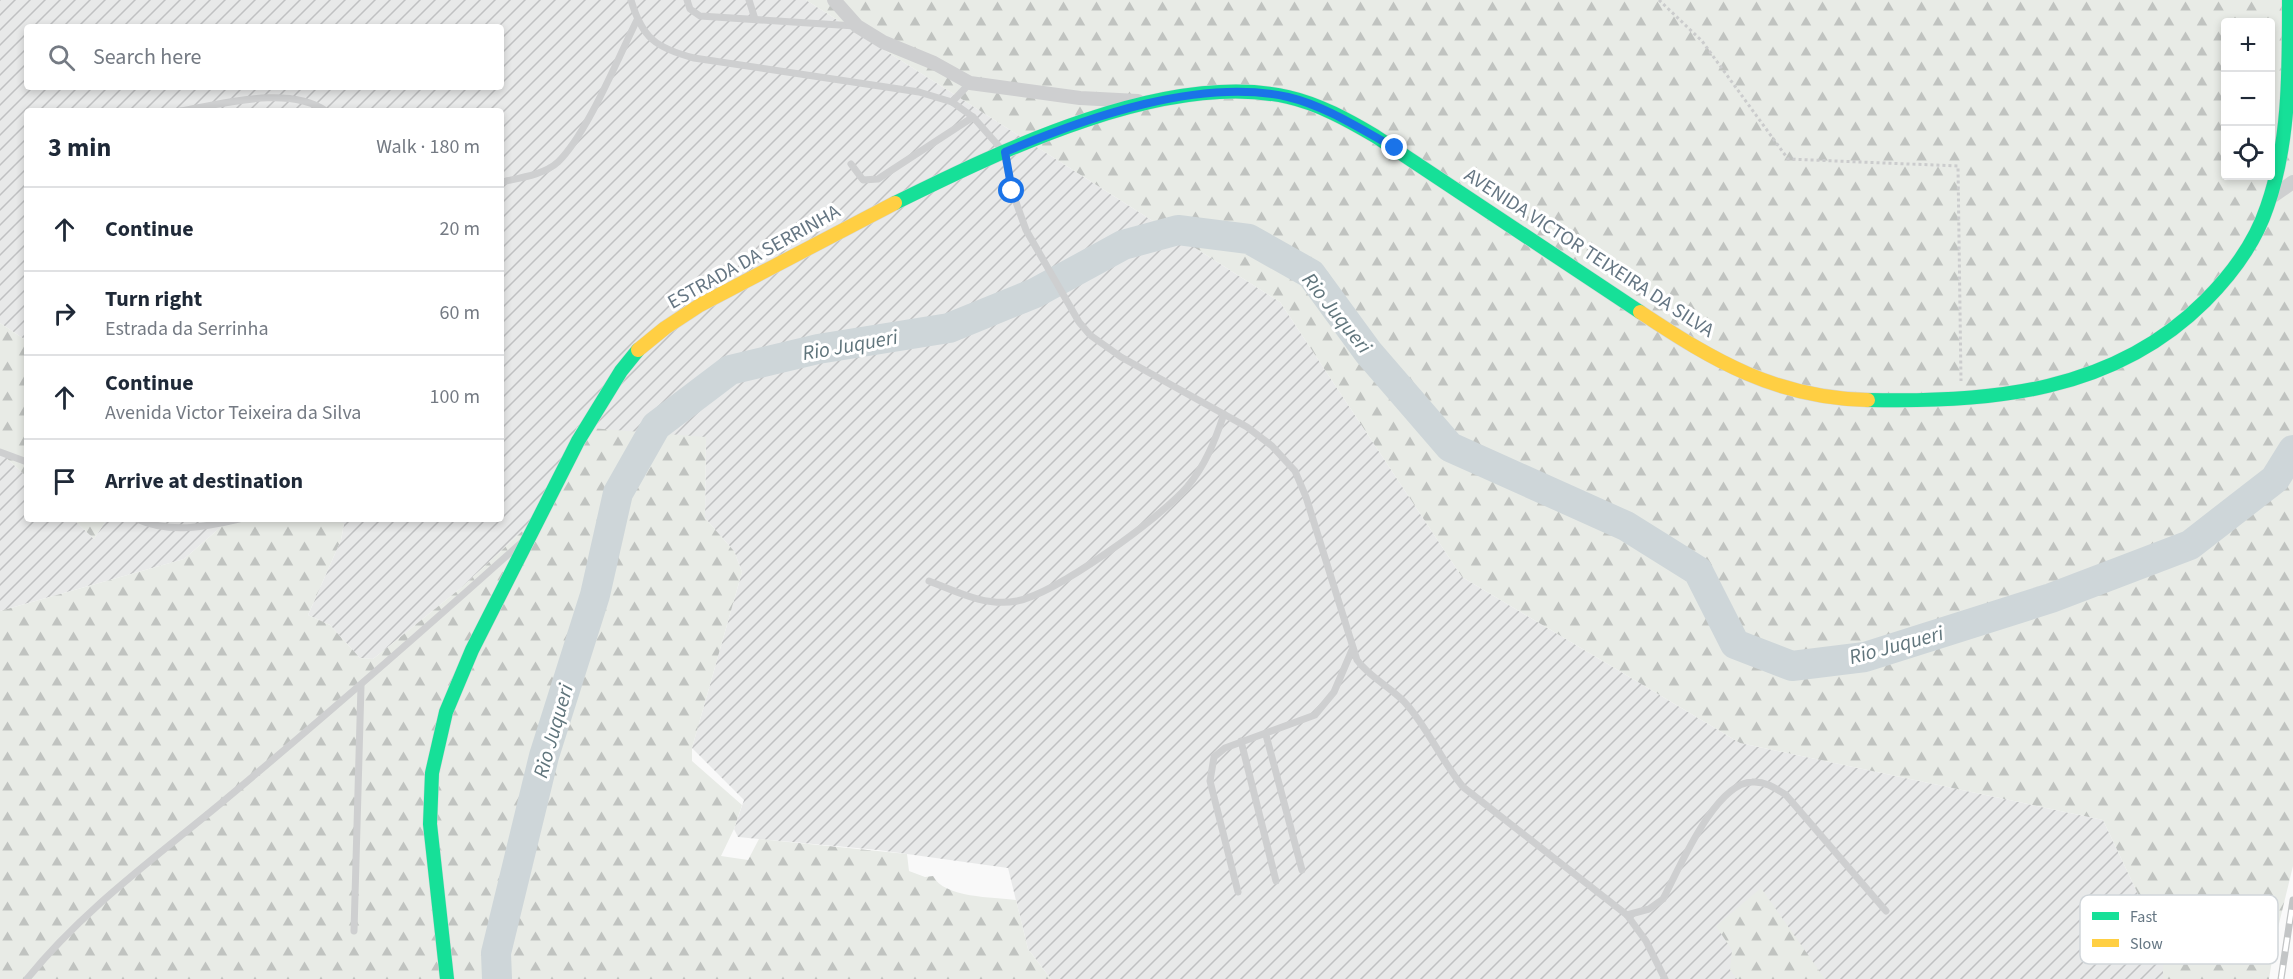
<!DOCTYPE html>
<html lang="en">
<head>
<meta charset="utf-8">
<style>
  body { margin:0; font-family:"Source Sans 3",sans-serif; background:#f2f2f3; color:#1f2937 }
  .controls { position:absolute; right:18px; top:18px; display:grid; overflow:hidden; border-radius:6px; box-shadow:0 3px 9px #0003 }
  .controls button { width:54px; height:54px; display:grid; place-items:center; padding:0; border:0; border-bottom:2px solid #e0e1e3; background:#fff; color:#1f2937; font:30px sans-serif }
  .stop { position:absolute; width:18px; height:18px; margin:-14px; border:4px solid #1a73e8; border-radius:50%; background:#fff }
  .stop.end { background:#1a73e8; border-color:#fff; box-shadow:0 2px 6px #0008 }
  .list { margin:0; padding:0; list-style:none }
  h2 { display:flex; justify-content:space-between; align-items:center; height:78px; margin:0; padding:0 24px; font-size:26px }
  h2 small { font-size:20px; font-weight:400; color:#747a83 }
  .list li { display:grid; grid-template-columns:39px 1fr auto; gap:18px; align-items:center; box-sizing:border-box; height:84px; padding:0 24px; border-top:2px solid #e0e1e3 }
  .list b { display:block; font-size:22px; white-space:nowrap }
  .list p { margin:0; font-size:20px; white-space:nowrap; color:#747a83 }
  .list em { font-size:20px; font-style:normal; color:#747a83 }
  .icon { flex:none; width:33px; height:33px; fill:none; stroke:currentColor; stroke-width:2; stroke-linecap:round; stroke-linejoin:round }
  .map { position:relative; flex:none; width:2293px; height:979px; overflow:hidden }
  .search { position:absolute; background:#fff; box-shadow:0 3px 9px #0003; left:24px; top:24px; width:480px; height:66px; display:flex; align-items:center; gap:15px; box-sizing:border-box; padding:0 21px; border-radius:6px; color:#747a83; font-size:22px }
  .panel { position:absolute; background:#fff; box-shadow:0 3px 9px #0003; left:24px; top:108px; width:480px; height:414px; border-radius:6px }
  .map>svg:first-child { display:block }
</style>
</head>
<body>
<div class="map">
<svg width="2293" height="979" viewBox="0 0 2293 979">
  <defs>
    <pattern id="industrial-furrows" width="10" height="10" patternUnits="userSpaceOnUse" patternTransform="scale(1.5)"><rect width="10" height="10" fill="#e8e9e9"/><path d="M-1 1l2-2M0 10L10 0M9 11l2-2" fill="none" stroke="#c0c1c2"/></pattern>
    <pattern id="forest-firs" width="22" height="20" patternUnits="userSpaceOnUse" patternTransform="scale(1.5)"><rect width="22" height="20" fill="#e8ebe6"/><path d="M5 1l3.5 6h-7zM16 11l3.5 6h-7z" fill="#c0c3c0"/></pattern>
  </defs>
  <rect width="100%" height="100%" fill="#f9f9f9"/>
  <g fill="url(#industrial-furrows)" fill-rule="evenodd">
    <path d="M0,0h806l474,302 182,275 278,166 363,77 60,127v32h-1112l-23,-30 -20,-81 -130,-18 -140,-13 -4,-8 10,-29 -52,-52 50,-176 -8,-21 -29,-33 1,-80 -173,83 -71,66 -89,72 -13,-1 -30,-33 -22,-10 33,-75 3,-16 -27,-5h184v-408h-474v230l-27,-18zM27,27h474v60h-474z"/>
    <polygon points="0,452 27,477 27,519 73,519 94,539 107,519 230,519 184,559 0,611"/>
  </g>
  <g fill="url(#forest-firs)" fill-rule="evenodd">
    <path d="M806,0h1487v866l-17,70 -7,43h-106v-32l-60,-127 -363,-77 -278,-166 -182,-275zM2226,22h44v154h-44z"/>
    <polygon points="0,323 27,341 27,477 0,452"/>
    <path d="M577,427l129,10 -1,81 29,33 8,21 -50,176v13l50,44 -8,24 -13,27 27,4 11,-21 148,15 2,17 16,6 8,-1c11,22 60,21 83,24l12,49 23,30h-1051v-368l184,-52 46,-40h87l27,4 -3,17 -33,75 22,10 30,33 13,1 89,-72 71,-66z"/>
    <polygon points="73,519 107,519 94,539"/>
    <polygon points="1761,888 1825,979 1737,979 1730,970 1732,950 1716,926"/>
  </g>
  <g fill="none" stroke-linecap="round" stroke-linejoin="round">
    <polyline stroke="#ced6d9" stroke-width="30" points="497,979 496,953 544,756 595,595 618,493 656,426 730,370 818,349 949,328 1035,293 1123,245 1178,230 1249,239 1311,274 1368,352 1450,447 1626,526 1698,571 1735,644 1792,666 1865,657 2051,598 2190,545 2275,479 2293,450"/>
    <defs>
      <g id="fast">
        <path d="M895,203c107,-53 272,-133 393,-106 31,7 60,23 87,39l265,176"/>
        <path d="M1868,400c123,3 246,-8 337,-99 27,-27 50,-58 62,-94 23,-65 22,-139 22,-207"/>
        <polyline points="447,979 430,824 432,773 446,712 472,650 578,441 621,371 638,350"/>
      </g>
      <g id="slow">
        <path d="M1640,312c74,49 136,86 228,88"/>
        <polyline points="638,350 665,328 700,305 895,203"/>
      </g>
    </defs>
    <use href="#fast" stroke="#d5d6d7" stroke-width="15"/>
    <use href="#slow" stroke="#d5d6d7" stroke-width="15"/>
    <polyline stroke="#cbcccd" stroke-width="3" stroke-dasharray="3 3" stroke-linecap="butt" points="1659,0 1702,41 1788,159 1958,166 1961,381"/>
    <g stroke="#cecfd0" stroke-width="7">
      <path d="M631,0c11,38 25,48 63,58l225,34 33,10 21,15 31,35 8,39 14,39 53,92 11,13 31,22 126,70 25,19 23,25 11,26 51,163c14,19 36,28 51,46 21,25 34,55 55,81l164,128 19,26 19,38"/>
      <polyline points="687,0 690,9 700,16 855,26"/>
      <polyline points="749,0 755,19"/>
      <polyline points="952,102 970,83"/>
      <path d="M180,111c43,-7 109,-26 146,0"/>
      <polyline points="851,164 863,180 878,179 973,117"/>
      <path d="M501,182c18,-4 43,-7 57,-20 29,-28 60,-104 79,-142"/>
      <polyline points="0,452 27,462"/>
      <path d="M137,519c33,15 68,8 102,0"/>
      <path d="M929,581c28,11 57,26 88,20 40,-8 142,-82 170,-114 18,-21 28,-46 37,-73"/>
      <polyline points="1266,735 1302,870"/>
      <polyline points="1241,741 1276,881"/>
      <polyline points="1238,892 1210,781 1214,757 1225,748 1315,715 1334,692 1352,650"/>
      <path d="M1627,915l22,-6 14,-10c16,-30 52,-116 89,-117 13,-1 23,6 34,13l100,116"/>
      <polyline points="354,931 361,686"/>
      <path d="M27,979c58,-72 135,-126 205,-185 98,-82 194,-166 289,-251"/>
    </g>
    <g stroke="#cecfd0" stroke-width="14">
      <polyline points="834,0 857,26 883,42 934,63 970,83 1080,98 1138,101"/>
      <polyline points="2270,198 2293,182"/>
    </g>
    <use href="#fast" stroke="#16e098" stroke-width="14"/>
    <use href="#slow" stroke="#ffcf43" stroke-width="14"/>
    <defs>
      <polyline id="rail" points="2281,979 2293,900"/>
    </defs>
    <use href="#rail" stroke="#c3c5c6" stroke-width="7"/>
    <use href="#rail" stroke="#fff" stroke-width="4.5" stroke-dasharray="14" stroke-linecap="butt"/>
  </g>
  <g fill="none" stroke-linecap="round" stroke-linejoin="round">
    <path stroke="#1a73e8" stroke-width="8" d="M1012,191l-7,-39c80,-34 195,-75 283,-55 38,9 74,33 107,51"/>
  </g>
  <g text-anchor="middle" dominant-baseline="central" stroke-width="6" stroke-linejoin="round" paint-order="stroke">
    <g font-size="20" fill="#657683" stroke="#fff">
      <text transform="translate(1589 253) rotate(33)">AVENIDA VICTOR TEIXEIRA DA SILVA</text>
      <text transform="translate(754 257) rotate(-29)">ESTRADA DA SERRINHA</text>
    </g>
    <g font-size="21" font-style="italic" fill="#60757c" stroke="#fff">
      <text transform="translate(1337 313) rotate(51)">Rio Juqueri</text>
      <text transform="translate(850 345) rotate(-10)">Rio Juqueri</text>
      <text transform="translate(1896 645) rotate(-15)">Rio Juqueri</text>
      <text transform="translate(553 731) rotate(-74)">Rio Juqueri</text>
    </g>
  </g>
  <rect x="2080" y="895" width="198" height="69" rx="9" fill="#fff" stroke="#d1d6da" stroke-width="1.5"/>
  <rect x="2092" y="912" width="27" height="8" fill="#16e098"/>
  <rect x="2092" y="939" width="27" height="8" fill="#ffcf43"/>
  <g font-size="16" fill="#657683">
    <text x="2130" y="922">Fast</text>
    <text x="2130" y="949">Slow</text>
  </g>
</svg>
<div class="controls">
<button>+</button>
<button>−</button>
<button><svg class="icon" aria-label="locate" viewBox="0 0 24 24"><circle cx="12" cy="12" r="6"/><path d="M12 2v4M12 18v4M2 12h4M18 12h4"/></svg></button>
</div>
<div class="stop" style="left:1012px;top:191px"></div>
<div class="stop end" style="left:1395px;top:148px"></div>
<div class="search"><svg class="icon" aria-label="search" viewBox="0 0 24 24"><circle cx="10" cy="10" r="6"/><path d="M15 15l6 6"/></svg>Search here</div>
<section class="panel">
<h2>3 min<small>Walk · 180 m</small></h2>
<ul class="list">
<li><svg class="icon" aria-label="ahead" viewBox="0 0 24 24"><path d="M12 20V5M6 11l6-6 6 6"/></svg><div><b>Continue</b></div><em>20 m</em></li>
<li><svg class="icon" aria-label="right" viewBox="0 0 24 24"><path d="M7 20v-9h11M14 6l5 5-5 5"/></svg><div><b>Turn right</b><p>Estrada da Serrinha</p></div><em>60 m</em></li>
<li><svg class="icon" aria-label="ahead" viewBox="0 0 24 24"><path d="M12 20V5M6 11l6-6 6 6"/></svg><div><b>Continue</b><p>Avenida Victor Teixeira da Silva</p></div><em>100 m</em></li>
<li><svg class="icon" aria-label="arrive" viewBox="0 0 24 24"><path d="M6 21V4h12l-3 4 3 4H6"/></svg><div><b>Arrive at destination</b></div></li>
</ul>
</section>
</div>
</body>
</html>
